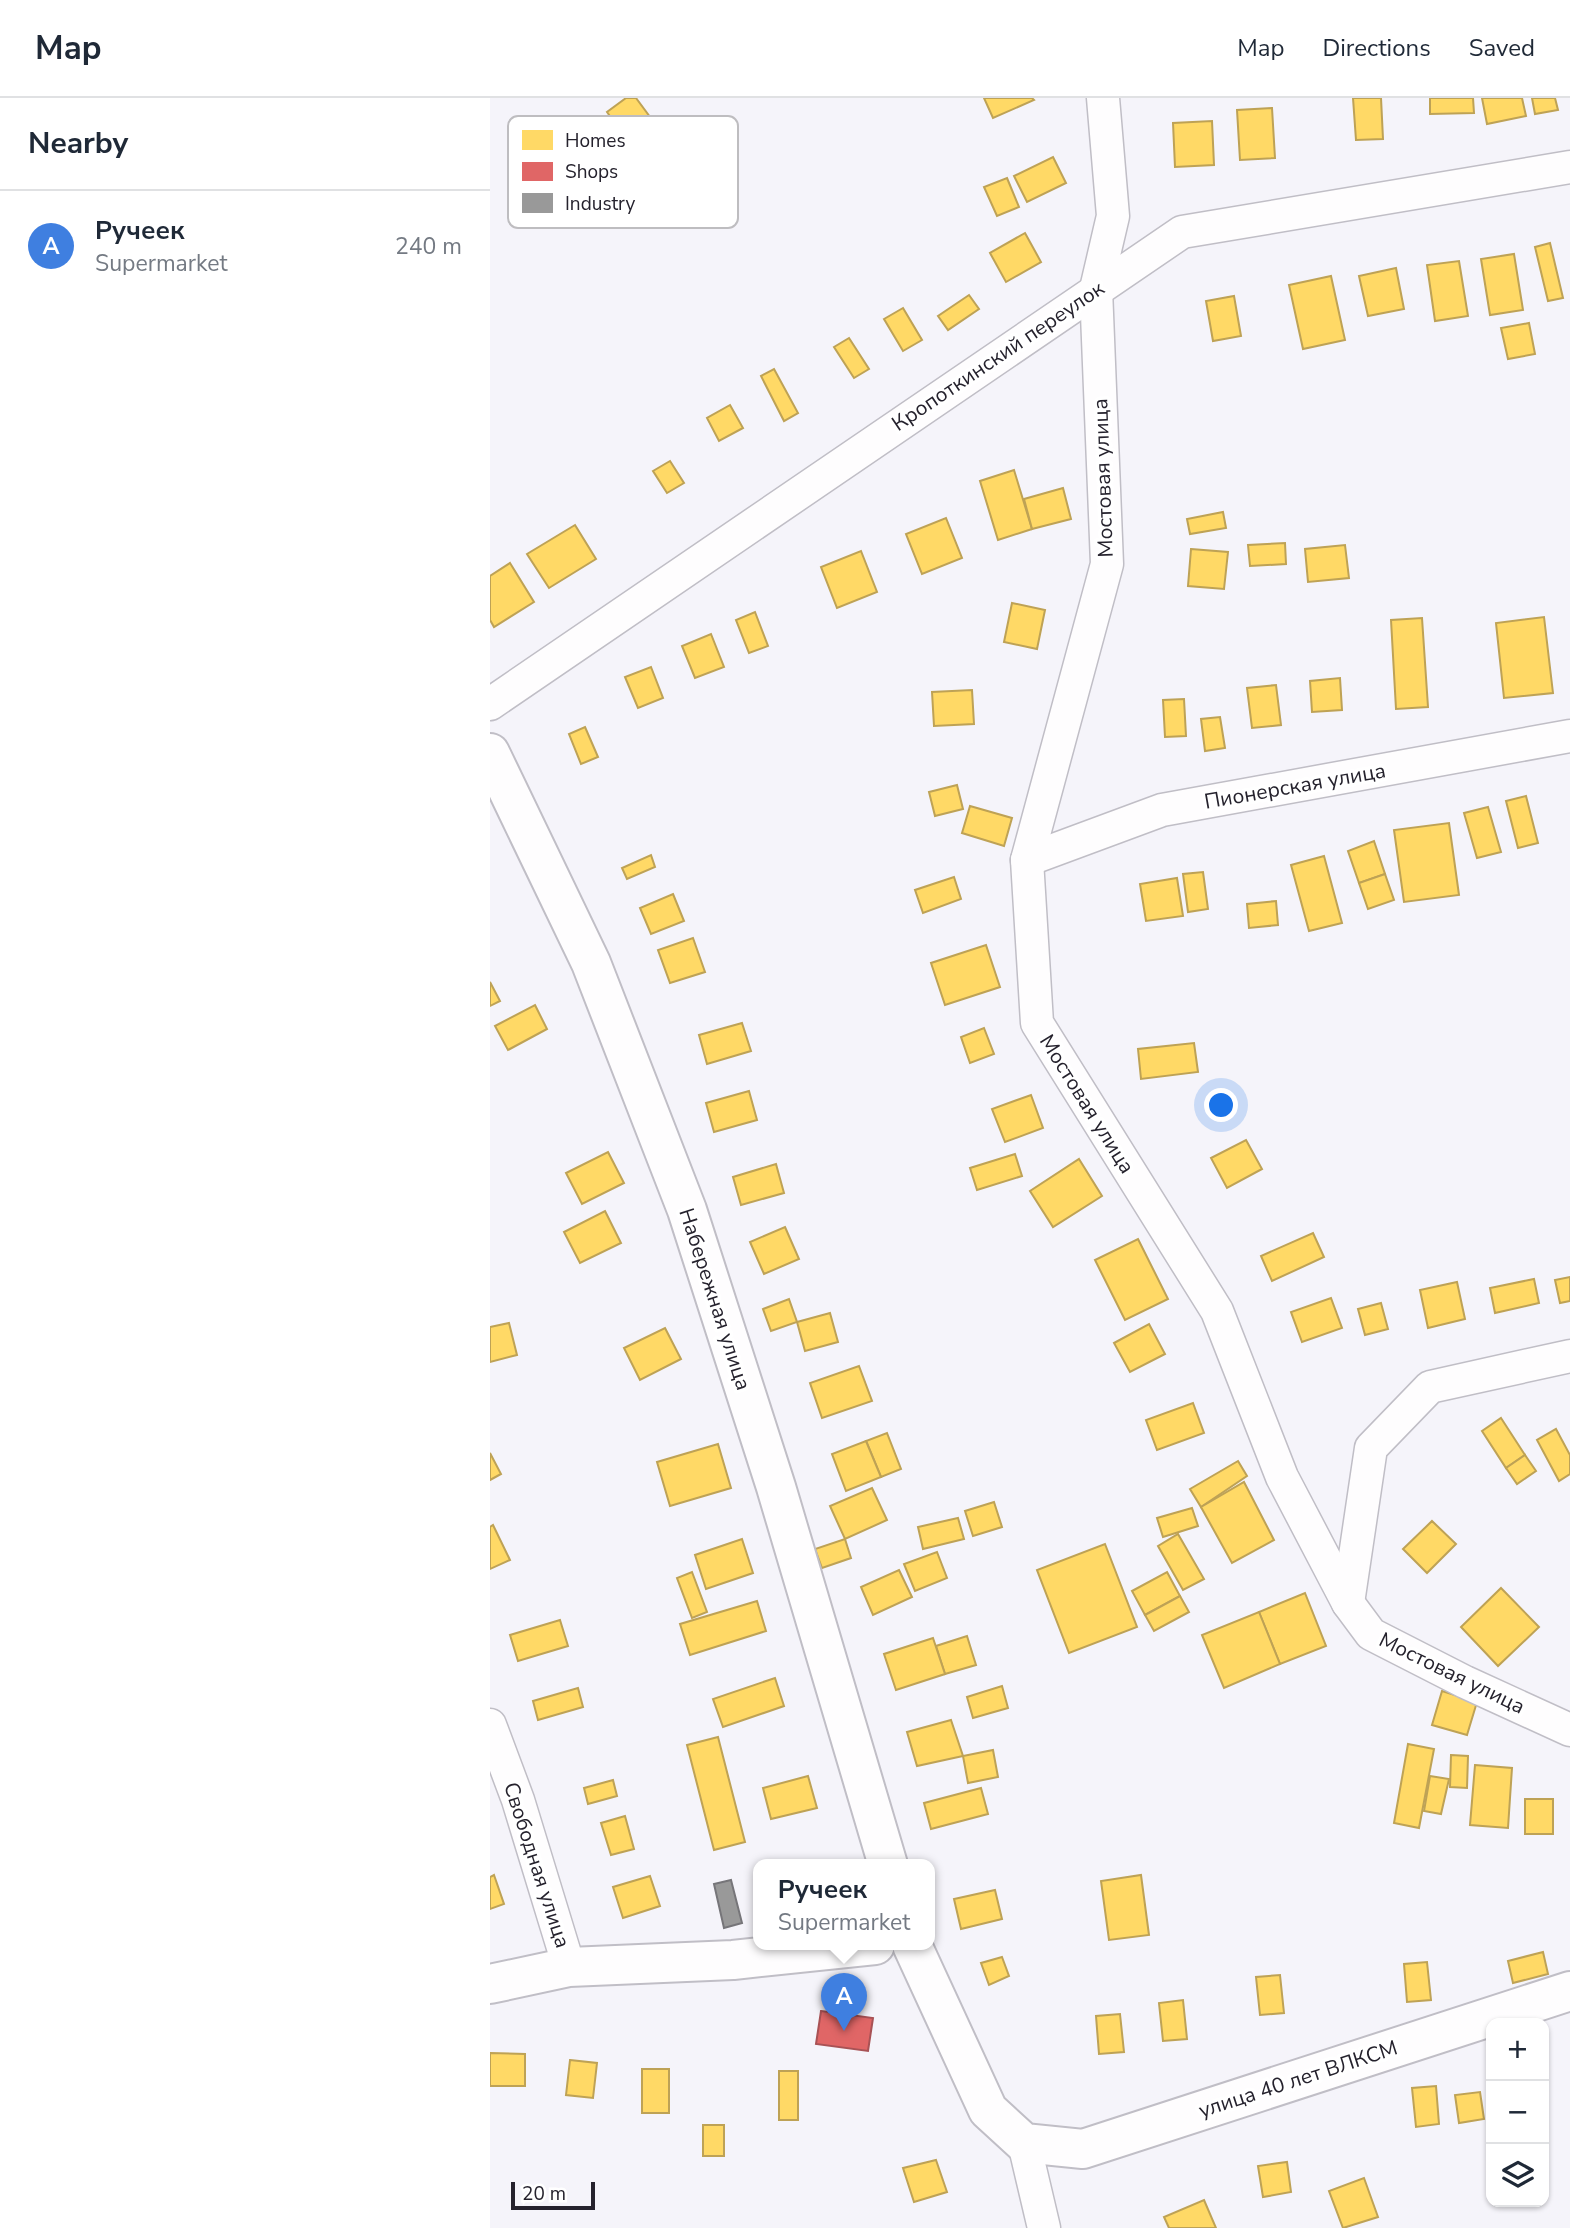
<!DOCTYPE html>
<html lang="en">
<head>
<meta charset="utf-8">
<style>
  body { margin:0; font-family:"Nunito Sans",sans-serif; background:#f6f6f7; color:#1f2937 }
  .controls { position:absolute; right:21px; bottom:21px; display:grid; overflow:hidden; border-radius:14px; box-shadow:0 2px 5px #0004 }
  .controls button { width:63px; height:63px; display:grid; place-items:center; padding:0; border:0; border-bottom:2px solid #e0e1e3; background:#fff; color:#1f2937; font:35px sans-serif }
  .scale { position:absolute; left:21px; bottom:18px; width:84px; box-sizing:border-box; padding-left:7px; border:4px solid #25222d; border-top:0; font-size:19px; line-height:24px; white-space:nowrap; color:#25222d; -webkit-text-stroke:5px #fff; paint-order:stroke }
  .you { position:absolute; left:732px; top:1008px; width:24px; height:24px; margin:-18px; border:5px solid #fff; border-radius:50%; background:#1a73e8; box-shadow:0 0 0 10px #1a73e833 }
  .badge { display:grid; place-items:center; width:46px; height:46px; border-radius:50%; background:#ea580c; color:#fff; font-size:23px; font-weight:700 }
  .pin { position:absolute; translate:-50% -58px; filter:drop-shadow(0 2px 4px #0008) }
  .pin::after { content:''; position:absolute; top:37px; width:24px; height:21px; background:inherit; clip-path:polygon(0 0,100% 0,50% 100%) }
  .popup { position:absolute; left:263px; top:1761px; width:182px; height:91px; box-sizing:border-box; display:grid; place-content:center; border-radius:14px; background:#fff; filter:drop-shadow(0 2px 5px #0005); font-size:23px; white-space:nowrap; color:#747a83 }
  .popup b { font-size:26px; color:#1f2937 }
  .popup::after { content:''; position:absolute; left:50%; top:100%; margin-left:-14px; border:14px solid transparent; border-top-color:#fff }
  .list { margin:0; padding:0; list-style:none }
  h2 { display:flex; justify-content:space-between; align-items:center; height:91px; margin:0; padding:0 28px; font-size:30px }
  h2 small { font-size:23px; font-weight:400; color:#747a83 }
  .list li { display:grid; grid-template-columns:46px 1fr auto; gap:21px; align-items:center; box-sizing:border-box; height:112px; padding:0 28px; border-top:2px solid #e0e1e3 }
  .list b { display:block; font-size:26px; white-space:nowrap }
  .list p { margin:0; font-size:23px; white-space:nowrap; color:#747a83 }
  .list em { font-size:23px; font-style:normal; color:#747a83 }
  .icon { flex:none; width:38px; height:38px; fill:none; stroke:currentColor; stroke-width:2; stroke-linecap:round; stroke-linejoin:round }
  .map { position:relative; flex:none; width:1080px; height:2130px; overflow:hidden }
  header { display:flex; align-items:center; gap:42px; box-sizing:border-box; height:98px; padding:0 35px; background:#fff; border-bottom:2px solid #e0e1e3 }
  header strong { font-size:33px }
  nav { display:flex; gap:38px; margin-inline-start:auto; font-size:24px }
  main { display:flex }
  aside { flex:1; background:#fff }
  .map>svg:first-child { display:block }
</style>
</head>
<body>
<header>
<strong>Map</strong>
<nav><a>Map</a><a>Directions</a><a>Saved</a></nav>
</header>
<main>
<aside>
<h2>Nearby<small></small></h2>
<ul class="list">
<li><span class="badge" style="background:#3f7fe0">A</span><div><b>Ручеек</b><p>Supermarket</p></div><em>240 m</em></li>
</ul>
</aside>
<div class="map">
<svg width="1080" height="2130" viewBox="0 0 1080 2130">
  <rect width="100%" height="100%" fill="#f5f4fa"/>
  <g fill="#ffd966" stroke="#bea255" stroke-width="2">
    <polygon points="136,0 146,0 163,23 137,42 117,14"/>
    <polygon points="494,0 542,0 544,2 503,20"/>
    <polygon points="863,0 891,0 893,41 866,42"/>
    <polygon points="940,0 983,0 984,15 940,16"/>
    <polygon points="992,0 1032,0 1036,18 997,26"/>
    <polygon points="1042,0 1065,0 1068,12 1045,16"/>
    <polygon points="782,10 785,60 750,62 747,12"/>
    <polygon points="722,23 724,67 685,69 683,25"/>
    <polygon points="91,30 112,58 86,76 66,48"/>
    <polygon points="563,59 576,85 537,104 524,78"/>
    <polygon points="517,80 529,109 507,118 494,89"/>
    <polygon points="535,135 551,164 516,184 500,155"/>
    <polygon points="1060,145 1073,200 1058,203 1045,149"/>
    <polygon points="1024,156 1033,212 1000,217 991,161"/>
    <polygon points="969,163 978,218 945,223 937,167"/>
    <polygon points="906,170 914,211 878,218 869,178"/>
    <polygon points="841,178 855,242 813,251 799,187"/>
    <polygon points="479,197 489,211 458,232 448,218"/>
    <polygon points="744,198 751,238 723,243 716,203"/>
    <polygon points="413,210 432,242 413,253 394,221"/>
    <polygon points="1039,225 1045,256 1018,261 1011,230"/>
    <polygon points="359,240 379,271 364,280 344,249"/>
    <polygon points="284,271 308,315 294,323 271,278"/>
    <polygon points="240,307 253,330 229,343 217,320"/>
    <polygon points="180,363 194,385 177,395 163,373"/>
    <polygon points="524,372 542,431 508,442 490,383"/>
    <polygon points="573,390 581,421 542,431 534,401"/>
    <polygon points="733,414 736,430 700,436 697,421"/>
    <polygon points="456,420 472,460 432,476 416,436"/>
    <polygon points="85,427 106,461 59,490 37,456"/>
    <polygon points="795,445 796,466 760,468 758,447"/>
    <polygon points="855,447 859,480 818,484 815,451"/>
    <polygon points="701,451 738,454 734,491 698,488"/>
    <polygon points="371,453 387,494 347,510 331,469"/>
    <polygon points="20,465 44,504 4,529 0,522 0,478"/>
    <polygon points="522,505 555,512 547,551 514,544"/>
    <polygon points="265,514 278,548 259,555 246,522"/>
    <polygon points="1054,519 1063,595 1014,600 1006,525"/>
    <polygon points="932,520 938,609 906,611 901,522"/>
    <polygon points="221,536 234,569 205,580 192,548"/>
    <polygon points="161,569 173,600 148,610 135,579"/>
    <polygon points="850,580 852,612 822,614 820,583"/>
    <polygon points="786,587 791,627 762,630 757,590"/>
    <polygon points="482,592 484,626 444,628 442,594"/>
    <polygon points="694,601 696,638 675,639 673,602"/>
    <polygon points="730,619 735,650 715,653 711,621"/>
    <polygon points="95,629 108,659 91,666 79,636"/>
    <polygon points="467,687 473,711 445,718 439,694"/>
    <polygon points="1036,698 1048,745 1028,750 1016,703"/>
    <polygon points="480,708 522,720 514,748 472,735"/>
    <polygon points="998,709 1011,754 987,760 974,715"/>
    <polygon points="959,725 969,797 914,804 904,732"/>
    <polygon points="884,743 895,776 869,785 858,753"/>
    <polygon points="161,757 165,769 137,781 132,770"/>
    <polygon points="834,758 852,825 819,833 801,767"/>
    <polygon points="713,774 718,811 698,814 693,776"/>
    <polygon points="895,776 904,802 878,811 869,785"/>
    <polygon points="464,779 471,801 433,815 425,792"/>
    <polygon points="687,780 693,818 656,823 650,786"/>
    <polygon points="183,796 194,823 161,836 150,810"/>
    <polygon points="786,803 788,827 759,830 757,806"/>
    <polygon points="203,840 215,874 180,885 168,852"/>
    <polygon points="496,847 510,889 455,907 441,865"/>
    <polygon points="0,884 10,903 0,908"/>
    <polygon points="45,907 57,931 18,952 5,928"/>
    <polygon points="252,925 261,953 217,966 209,937"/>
    <polygon points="494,930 504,956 480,965 471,939"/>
    <polygon points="704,945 708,974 651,981 648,951"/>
    <polygon points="259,993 267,1022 224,1034 216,1005"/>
    <polygon points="541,997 553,1030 515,1044 502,1011"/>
    <polygon points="756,1042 772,1071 737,1090 721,1060"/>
    <polygon points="118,1054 134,1085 92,1106 76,1075"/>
    <polygon points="525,1056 532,1078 487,1092 480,1070"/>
    <polygon points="589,1061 612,1098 563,1129 540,1093"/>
    <polygon points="286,1066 294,1095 251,1107 243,1079"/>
    <polygon points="115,1113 131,1145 90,1165 74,1134"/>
    <polygon points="295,1129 309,1161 274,1176 260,1144"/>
    <polygon points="823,1135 834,1159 782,1183 771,1158"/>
    <polygon points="648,1141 678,1201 635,1222 605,1162"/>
    <polygon points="1080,1179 1080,1203 1070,1205 1065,1182"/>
    <polygon points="1044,1181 1049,1205 1005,1215 1000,1190"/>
    <polygon points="967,1184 975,1221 938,1230 930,1192"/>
    <polygon points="841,1200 852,1230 812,1244 801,1214"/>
    <polygon points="299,1201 307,1224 281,1233 273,1211"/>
    <polygon points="891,1205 898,1231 875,1237 868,1211"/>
    <polygon points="340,1215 348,1244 315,1253 307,1224"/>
    <polygon points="19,1225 27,1257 0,1264 0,1229"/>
    <polygon points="659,1226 675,1256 640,1274 624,1245"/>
    <polygon points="175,1230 191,1261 150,1282 134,1250"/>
    <polygon points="369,1268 382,1303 332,1320 320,1285"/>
    <polygon points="703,1305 714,1335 667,1352 656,1322"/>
    <polygon points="1011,1320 1035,1357 1016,1370 992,1333"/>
    <polygon points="1066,1331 1080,1357 1080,1376 1069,1383 1047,1342"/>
    <polygon points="397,1335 411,1371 391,1379 376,1343"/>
    <polygon points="376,1343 391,1379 356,1393 342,1356"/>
    <polygon points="228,1346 241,1390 180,1408 167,1364"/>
    <polygon points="0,1355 11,1376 0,1382"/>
    <polygon points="1035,1357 1046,1373 1027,1386 1016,1370"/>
    <polygon points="748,1363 757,1378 711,1409 700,1391"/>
    <polygon points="754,1384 784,1442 742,1465 711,1409"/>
    <polygon points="382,1390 397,1422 355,1441 340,1408"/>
    <polygon points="504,1404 512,1429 483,1438 475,1413"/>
    <polygon points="702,1410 708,1428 673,1439 667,1420"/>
    <polygon points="468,1420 474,1441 433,1451 428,1429"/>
    <polygon points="942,1423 966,1446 937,1475 913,1451"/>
    <polygon points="3,1427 20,1462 0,1471 0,1429"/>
    <polygon points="688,1436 714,1481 693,1492 668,1448"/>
    <polygon points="252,1441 263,1475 216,1491 205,1457"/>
    <polygon points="355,1441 361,1460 332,1470 325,1451"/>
    <polygon points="615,1446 647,1529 579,1555 547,1472"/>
    <polygon points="447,1454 457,1480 425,1493 414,1466"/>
    <polygon points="409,1472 422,1499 383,1517 371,1489"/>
    <polygon points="202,1474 217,1514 202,1520 187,1480"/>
    <polygon points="677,1474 690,1498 655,1517 642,1493"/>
    <polygon points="1011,1490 1049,1529 1008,1568 971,1529"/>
    <polygon points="815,1495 836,1548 790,1566 769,1514"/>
    <polygon points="690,1498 699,1514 664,1533 655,1517"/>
    <polygon points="267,1503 276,1533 200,1557 190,1526"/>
    <polygon points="769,1514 790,1566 734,1590 712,1537"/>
    <polygon points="70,1522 78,1548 28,1563 20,1537"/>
    <polygon points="477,1538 486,1567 455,1576 446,1548"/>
    <polygon points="443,1540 455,1576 406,1592 394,1556"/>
    <polygon points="285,1580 294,1608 233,1629 223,1601"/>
    <polygon points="512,1588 518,1610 483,1620 477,1599"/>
    <polygon points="88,1590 93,1609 48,1622 43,1603"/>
    <polygon points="952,1593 987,1604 977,1637 942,1627"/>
    <polygon points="461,1622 473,1658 427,1668 417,1634"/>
    <polygon points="228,1639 255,1744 224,1752 197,1647"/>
    <polygon points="918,1646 944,1651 929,1730 904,1725"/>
    <polygon points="503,1652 508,1679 478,1685 473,1658"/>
    <polygon points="961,1657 978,1658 977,1690 960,1689"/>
    <polygon points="985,1667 1022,1670 1018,1730 980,1727"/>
    <polygon points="318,1678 327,1710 281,1721 273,1690"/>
    <polygon points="940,1678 959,1681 951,1716 934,1713"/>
    <polygon points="123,1682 127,1698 98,1706 94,1690"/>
    <polygon points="491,1690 498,1716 441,1731 434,1705"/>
    <rect x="1035" y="1701" width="28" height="35"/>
    <polygon points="135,1718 144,1751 121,1757 111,1725"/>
    <polygon points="4,1777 14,1806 0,1811 0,1779"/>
    <polygon points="651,1777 659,1837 619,1842 611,1783"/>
    <polygon points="160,1778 170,1808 133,1820 123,1789"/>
    <polygon points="505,1792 512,1821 471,1831 464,1801"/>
    <polygon points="1053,1854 1058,1876 1023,1885 1018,1863"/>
    <polygon points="512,1859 519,1878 499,1887 491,1865"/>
    <polygon points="937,1864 941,1902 917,1904 914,1866"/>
    <polygon points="790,1877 794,1915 770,1917 766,1879"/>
    <polygon points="693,1902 697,1941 673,1943 669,1905"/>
    <polygon points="630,1916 634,1954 609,1956 606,1918"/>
    <polygon points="0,1955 35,1956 35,1988 0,1988"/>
    <polygon points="80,1962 107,1965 103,2000 76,1997"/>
    <rect x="152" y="1971" width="27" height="44"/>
    <rect x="289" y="1973" width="19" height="49"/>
    <polygon points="946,1988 949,2026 926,2029 922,1990"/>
    <polygon points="990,1994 994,2021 969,2025 965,1997"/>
    <rect x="213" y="2027" width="21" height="31"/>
    <polygon points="446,2062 457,2094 424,2104 413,2070"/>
    <polygon points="797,2064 801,2094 773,2099 768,2068"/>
    <polygon points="874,2080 888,2119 853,2130 839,2093"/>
    <polygon points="714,2102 726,2130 679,2130 674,2119"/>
  </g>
  <polygon fill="#e06666" stroke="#a85255" stroke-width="2" points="331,1913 383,1920 378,1953 326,1946"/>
  <polygon fill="#999" stroke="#767579" stroke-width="2" points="241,1782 252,1825 234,1830 224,1786"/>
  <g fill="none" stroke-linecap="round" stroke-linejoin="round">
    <defs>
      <g id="street">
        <polyline points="613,0 623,118 606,191 617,466 537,762 547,925 727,1213 792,1379 858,1505 881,1536 975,1584 1080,1632"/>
        <polyline points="0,606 692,134 1080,69"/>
        <polyline points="537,762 672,712 1080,638"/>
        <polyline points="858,1505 881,1350 940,1289 1080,1258"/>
        <polyline points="0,1627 28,1702 79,1869"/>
        <polyline points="534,2045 554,2130"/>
      </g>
      <g id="secondary">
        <polyline points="0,655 101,865 197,1112 286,1389 398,1767"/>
        <polyline points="422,1847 498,2012 534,2045 593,2051 1080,1893"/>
        <polyline points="0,1886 79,1869 243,1862 385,1847"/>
      </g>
    </defs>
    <use href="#street" stroke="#c0bec6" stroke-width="35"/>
    <use href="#secondary" stroke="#c0bec6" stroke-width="42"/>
    <use href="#street" stroke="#fefdfe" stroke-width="32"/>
    <use href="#secondary" stroke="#fefdfe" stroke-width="38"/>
  </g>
  <g text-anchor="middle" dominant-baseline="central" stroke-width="7" stroke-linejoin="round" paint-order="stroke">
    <g font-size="21" fill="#25222d" stroke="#fff">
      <text transform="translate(508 258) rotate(-34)">Кропоткинский переулок</text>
      <text transform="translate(613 380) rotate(-92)">Мостовая улица</text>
      <text transform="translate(805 688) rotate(-10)">Пионерская улица</text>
      <text transform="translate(597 1006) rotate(58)">Мостовая улица</text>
      <text transform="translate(225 1201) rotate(72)">Набережная улица</text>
      <text transform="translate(962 1575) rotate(26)">Мостовая улица</text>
      <text transform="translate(47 1767) rotate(72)">Свободная улица</text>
      <text transform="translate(808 1981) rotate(-18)">улица 40 лет ВЛКСМ</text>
    </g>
  </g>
  <rect x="18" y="18" width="230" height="112" rx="10" fill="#fff" stroke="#bebdc0" stroke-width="2"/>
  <rect x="32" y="32" width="31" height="20" fill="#ffd966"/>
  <rect x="32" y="64" width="31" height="19" fill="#e06666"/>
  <rect x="32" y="95" width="31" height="20" fill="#999"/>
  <g font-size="19" fill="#25222d">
    <text x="75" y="49">Homes</text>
    <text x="75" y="80">Shops</text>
    <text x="75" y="112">Industry</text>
  </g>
</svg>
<div class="controls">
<button>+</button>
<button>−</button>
<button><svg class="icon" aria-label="layers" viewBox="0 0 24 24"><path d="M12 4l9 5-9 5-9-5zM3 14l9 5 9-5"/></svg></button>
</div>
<div class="scale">20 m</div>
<div class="you"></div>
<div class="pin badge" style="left:354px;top:1933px;background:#3f7fe0">A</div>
<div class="popup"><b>Ручеек</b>Supermarket</div>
</div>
</main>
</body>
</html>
